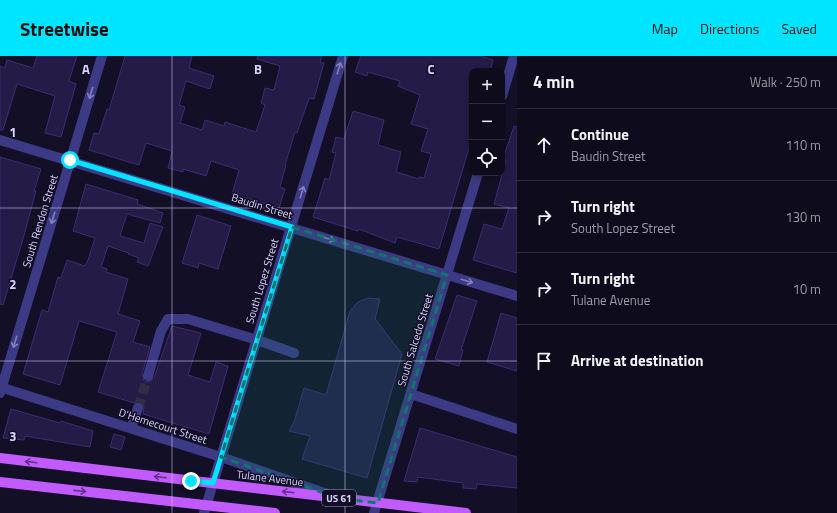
<!DOCTYPE html>
<html lang="en">
<head>
<meta charset="utf-8">
<style>
  body { margin:0; font-family:"Titillium Web",sans-serif; background:#1c1929; color:#f1f3f6 }
  .controls { position:absolute; right:12px; top:12px; display:grid; overflow:hidden; border-radius:8px; box-shadow:0 2px 6px #0003 }
  .controls button { width:36px; height:36px; display:grid; place-items:center; padding:0; border:0; border-bottom:1px solid #2e2b3b; background:#0e0b1c; color:#f1f3f6; font:20px sans-serif }
  .stop { position:absolute; width:12px; height:12px; margin:-9px; border:3px solid #00e5ff; border-radius:50%; background:#fff }
  .stop.end { background:#00e5ff; border-color:#fff; box-shadow:0 1px 4px #0008 }
  .list { margin:0; padding:0; list-style:none }
  h2 { display:flex; justify-content:space-between; align-items:center; height:52px; margin:0; padding:0 16px; font-size:17px }
  h2 small { font-size:13px; font-weight:400; color:#9b9ba3 }
  .list li { display:grid; grid-template-columns:26px 1fr auto; gap:12px; align-items:center; box-sizing:border-box; height:72px; padding:0 16px; border-top:1px solid #2e2b3b }
  .list b { display:block; font-size:15px; white-space:nowrap }
  .list p { margin:0; font-size:13px; white-space:nowrap; color:#9b9ba3 }
  .list em { font-size:13px; font-style:normal; color:#9b9ba3 }
  .icon { flex:none; width:22px; height:22px; fill:none; stroke:currentColor; stroke-width:2; stroke-linecap:round; stroke-linejoin:round }
  .map { position:relative; flex:none; width:517px; height:457px; overflow:hidden }
  header { display:flex; align-items:center; gap:24px; box-sizing:border-box; height:56px; padding:0 20px; background:#00e5ff; color:#111 }
  header strong { font-size:19px }
  nav { display:flex; gap:22px; margin-inline-start:auto; font-size:14px }
  main { display:flex }
  aside { flex:1; background:#0e0b1c }
  .map>svg:first-child { display:block }
</style>
</head>
<body>
<header>
<strong>Streetwise</strong>
<nav><a>Map</a><a>Directions</a><a>Saved</a></nav>
</header>
<main>
<div class="map">
<svg width="517" height="457" viewBox="0 0 517 457">
  <rect width="100%" height="100%" fill="#130f26"/>
  <g fill="#241b47" stroke="#3b2d73">
    <polygon points="37,0 77,0 69,25 76,28 61,81 45,77 55,40 17,28 3,74 0,74 0,10 5,12 7,4 33,12"/>
    <polygon points="125,0 192,0 189,12 214,20 210,33 186,25 179,49 185,51 180,67 202,74 205,64 224,70 225,66 256,76 265,49 261,47 265,32 274,34 280,10 257,3 258,0 322,0 320,6 324,7 314,43 309,42 297,77 295,76 285,109 286,109 280,131 285,133 279,152 232,138 239,114 211,105 206,120 183,113 183,116 168,112 172,95 146,87 139,109 89,94 94,77 99,78 107,53 109,54"/>
    <polygon points="361,0 480,0 493,4 490,15 472,15 472,82 439,193 397,181 395,187 359,173 358,175 313,161 325,122 329,124 336,97 332,96 336,81 344,83 353,55 384,64 378,89 401,96 396,116 419,123 419,121 424,122 431,98 421,95 428,73 411,68 420,39 398,30 400,25 368,16 367,20 355,16"/>
    <polygon points="514,70 517,71 517,217 473,204 484,168 502,173 509,152 494,148 506,104 503,103"/>
    <polygon points="0,101 41,113 34,135 36,135 23,183 3,249 0,248"/>
    <polygon points="86,128 138,144 137,148 163,157 160,167 127,158 120,180 144,187 150,167 163,171 148,210 137,206 139,202 128,198 129,197 108,190 101,211 107,213 106,216 128,223 118,258 140,265 133,286 150,291 142,318 144,325 150,326 154,322 172,270 201,277 188,319 210,326 216,306 228,310 209,378 143,358 144,350 140,346 134,347 98,336 117,276 79,265 60,329 23,318 42,254 48,256 58,221 61,222 67,204 85,210 88,204 95,182 73,175"/>
    <polygon points="197,159 231,170 218,213 199,207 198,212 182,207"/>
    <polygon points="457,239 477,245 461,294 463,294 459,310 435,303"/>
    <polygon points="368,242 380,243 375,263 402,298 367,422 302,403 310,380 289,375 294,366 304,332 326,339 350,255 358,246"/>
    <polygon points="501,257 517,262 517,315 487,306"/>
    <polygon points="11,353 60,367 61,365 93,375 90,391 25,380 24,384 3,382"/>
    <polygon points="420,372 517,401 517,432 477,428 476,433 463,432 463,427 418,421 417,426 404,425"/>
    <polygon points="114,378 125,381 121,394 110,391"/>
  </g>
  <g fill="none" stroke-linecap="round" stroke-linejoin="round">
    <polyline stroke="#312d47" stroke-width="10" stroke-dasharray="10 5" stroke-linecap="butt" points="138,352 148,320"/>
    <g stroke="#3d3a85" stroke-width="10">
      <polyline points="502,40 514,0"/>
      <polyline points="0,84 517,240"/>
      <polyline points="148,320 161,275 168,263 188,263 257,284 294,297"/>
      <polyline points="0,331 221,401 330,439"/>
      <polyline points="0,337 102,0"/>
      <polyline points="411,338 517,373"/>
      <polyline points="131,372 138,352"/>
      <polyline points="204,457 343,0"/>
      <polyline points="374,457 478,117"/>
    </g>
    <g stroke="#c25bff" stroke-width="10">
      <polyline points="0,402 466,457"/>
      <polyline points="0,426 275,457"/>
    </g>
  </g>
  <defs><path id="oneway-shaft" d="M-6 0H5M1.5-3L5.5 0L1.5 3" fill="none" stroke-width="1.6" stroke-linecap="round" stroke-linejoin="round"/></defs>
  <g stroke="#837fbc">
    <use href="#oneway-shaft" transform="translate(339 12) rotate(-73)"/>
    <use href="#oneway-shaft" transform="translate(91 37) rotate(107)"/>
    <use href="#oneway-shaft" transform="translate(302 136) rotate(-73)"/>
    <use href="#oneway-shaft" transform="translate(53 162) rotate(107)"/>
    <use href="#oneway-shaft" transform="translate(329 183) rotate(17)"/>
    <use href="#oneway-shaft" transform="translate(467 225) rotate(17)"/>
    <use href="#oneway-shaft" transform="translate(15 286) rotate(107)"/>
  </g>
  <g stroke="#623188">
    <use href="#oneway-shaft" transform="translate(31 406) rotate(-173)"/>
    <use href="#oneway-shaft" transform="translate(160 421) rotate(-173)"/>
    <use href="#oneway-shaft" transform="translate(80 435) rotate(6)"/>
    <use href="#oneway-shaft" transform="translate(288 436) rotate(-173)"/>
  </g>
  <g fill="none" stroke-linecap="round" stroke-linejoin="round">
    <polyline stroke="#00e5ff" stroke-width="5" points="70,104 292,171 213,427 191,425"/>
  </g>
  <path fill="#0f766e" fill-opacity="0.2" stroke="#0f766e" stroke-width="3" stroke-dasharray="8 5" stroke-linejoin="round" d="M292,171l155,48 -69,228 -37,-4 -120,-42z"/>
  <path fill="none" stroke="#d9d4ff" stroke-width="1" stroke-opacity="0.55" d="M172,0v457M345,0v457M0,152h517M0,305h517"/>
  <g text-anchor="middle" dominant-baseline="central" stroke-width="3" stroke-linejoin="round" paint-order="stroke">
    <rect fill="#130f26" stroke="#9e99be" stroke-width="1" x="322" y="434" width="34" height="16" rx="3"/>
    <g font-size="10" font-weight="bold" fill="#d9d4ff">
      <text x="339" y="442">US 61</text>
    </g>
    <g font-size="11" fill="#d9d4ff" stroke="#130f26">
      <text transform="translate(262 150) rotate(17)">Baudin Street</text>
      <text transform="translate(40 165) rotate(-73)">South Rendon Street</text>
      <text transform="translate(262 225) rotate(-73)">South Lopez Street</text>
      <text transform="translate(415 284) rotate(-73)">South Salcedo Street</text>
      <text transform="translate(163 370) rotate(18)">D'Hemecourt Street</text>
      <text transform="translate(270 422) rotate(7)">Tulane Avenue</text>
    </g>
  </g>
  <g font-size="13" text-anchor="middle" font-weight="bold" fill="#d9d4ff" stroke="#130f26" stroke-width="3" stroke-linejoin="round" paint-order="stroke">
    <text x="86" y="18">A</text>
    <text x="258" y="18">B</text>
    <text x="431" y="18">C</text>
    <text x="13" y="81">1</text>
    <text x="13" y="233">2</text>
    <text x="13" y="385">3</text>
  </g>
</svg>
<div class="controls">
<button>+</button>
<button>−</button>
<button><svg class="icon" aria-label="locate" viewBox="0 0 24 24"><circle cx="12" cy="12" r="6"/><path d="M12 2v4M12 18v4M2 12h4M18 12h4"/></svg></button>
</div>
<div class="stop" style="left:70px;top:104px"></div>
<div class="stop end" style="left:191px;top:425px"></div>
</div>
<aside>
<h2>4 min<small>Walk · 250 m</small></h2>
<ul class="list">
<li><svg class="icon" aria-label="ahead" viewBox="0 0 24 24"><path d="M12 20V5M6 11l6-6 6 6"/></svg><div><b>Continue</b><p>Baudin Street</p></div><em>110 m</em></li>
<li><svg class="icon" aria-label="right" viewBox="0 0 24 24"><path d="M7 20v-9h11M14 6l5 5-5 5"/></svg><div><b>Turn right</b><p>South Lopez Street</p></div><em>130 m</em></li>
<li><svg class="icon" aria-label="right" viewBox="0 0 24 24"><path d="M7 20v-9h11M14 6l5 5-5 5"/></svg><div><b>Turn right</b><p>Tulane Avenue</p></div><em>10 m</em></li>
<li><svg class="icon" aria-label="arrive" viewBox="0 0 24 24"><path d="M6 21V4h12l-3 4 3 4H6"/></svg><div><b>Arrive at destination</b></div></li>
</ul>
</aside>
</main>
</body>
</html>
